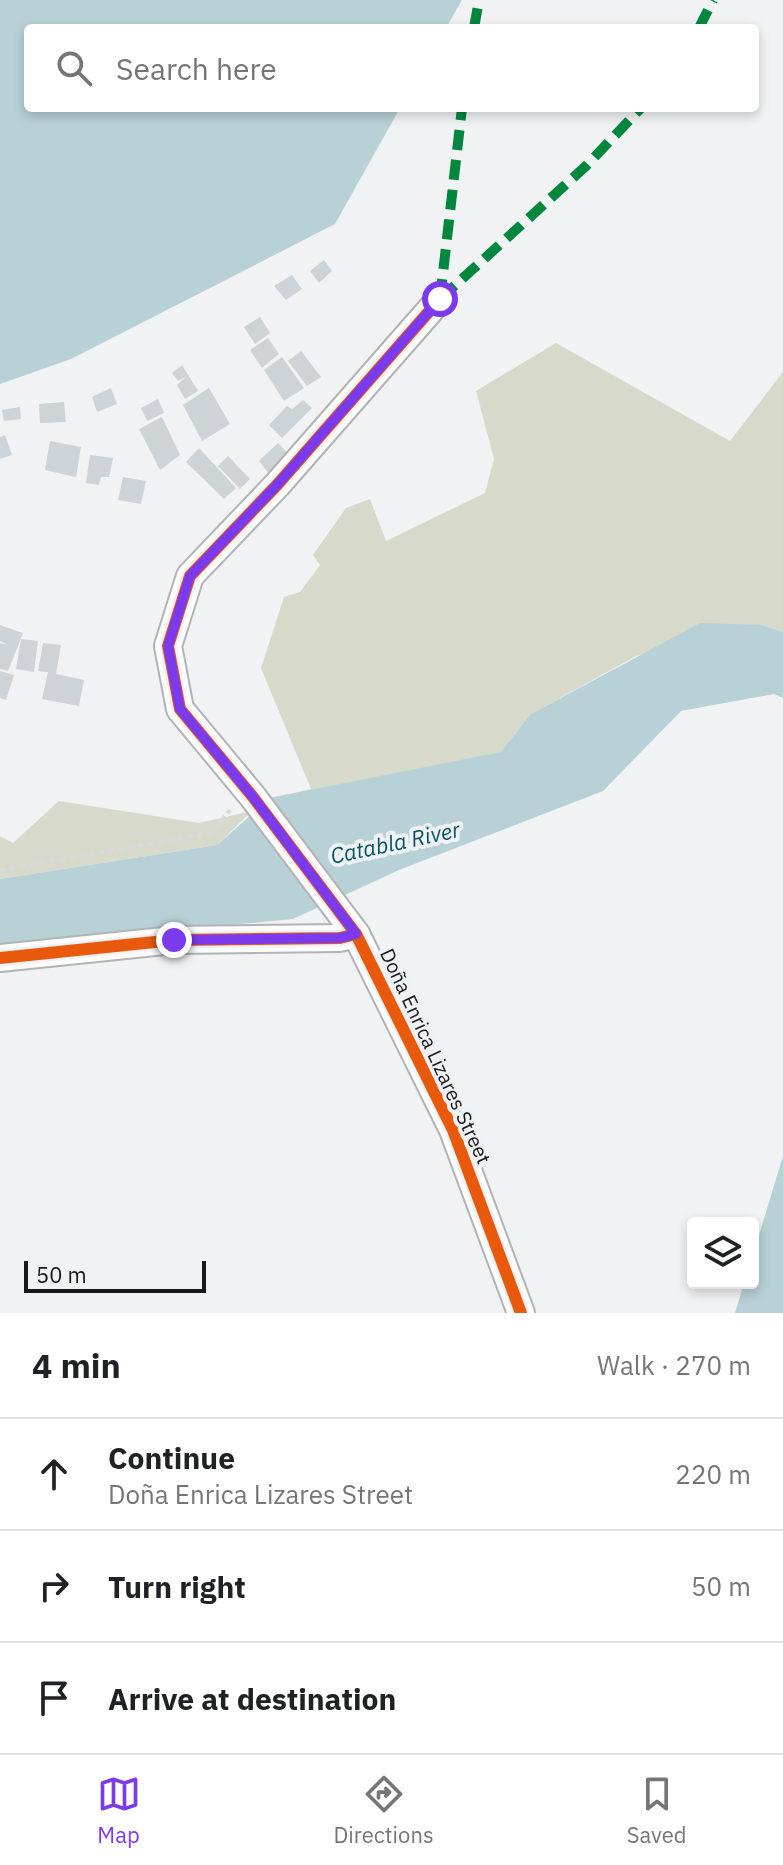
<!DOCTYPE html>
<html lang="en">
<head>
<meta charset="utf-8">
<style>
  body { margin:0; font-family:"IBM Plex Sans",sans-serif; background:#f6f6f6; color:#202124 }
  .controls { position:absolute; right:24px; bottom:24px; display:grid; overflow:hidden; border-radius:8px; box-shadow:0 4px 12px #0003 }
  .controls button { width:72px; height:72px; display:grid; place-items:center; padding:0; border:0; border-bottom:2px solid #e0e0e0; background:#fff; color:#202124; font:40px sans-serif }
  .scale { position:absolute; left:24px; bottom:20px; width:182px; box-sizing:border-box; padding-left:8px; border:4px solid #171819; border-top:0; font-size:22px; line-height:28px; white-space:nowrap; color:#171819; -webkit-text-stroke:6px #eff1f5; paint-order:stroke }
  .stop { position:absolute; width:24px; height:24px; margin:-18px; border:6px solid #7c3aed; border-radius:50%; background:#fff }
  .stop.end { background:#7c3aed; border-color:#fff; box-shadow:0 2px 8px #0008 }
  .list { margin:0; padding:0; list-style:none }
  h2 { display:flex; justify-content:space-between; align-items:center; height:104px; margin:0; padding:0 32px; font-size:34px }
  h2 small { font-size:26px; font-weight:400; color:#757577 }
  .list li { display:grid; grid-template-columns:52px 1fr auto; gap:24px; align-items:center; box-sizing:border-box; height:112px; padding:0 32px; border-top:2px solid #e0e0e0 }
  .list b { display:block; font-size:30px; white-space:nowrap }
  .list p { margin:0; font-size:26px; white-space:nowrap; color:#757577 }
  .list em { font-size:26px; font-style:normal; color:#757577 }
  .icon { flex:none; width:44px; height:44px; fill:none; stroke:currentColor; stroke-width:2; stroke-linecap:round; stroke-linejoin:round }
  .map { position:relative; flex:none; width:783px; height:1313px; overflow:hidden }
  .search { position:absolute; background:#fff; box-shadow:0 4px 12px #0003; left:24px; right:24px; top:24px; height:88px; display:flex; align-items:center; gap:20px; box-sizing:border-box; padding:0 28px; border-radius:8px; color:#757577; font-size:30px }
  .sheet { height:440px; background:#fff }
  nav { display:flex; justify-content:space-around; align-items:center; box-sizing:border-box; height:112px; border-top:2px solid #e0e0e0; background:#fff; font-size:22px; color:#757577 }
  nav a { display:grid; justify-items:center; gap:4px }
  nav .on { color:#7c3aed }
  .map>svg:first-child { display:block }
</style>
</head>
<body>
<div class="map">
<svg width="783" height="1313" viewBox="0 0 783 1313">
  <rect width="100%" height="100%" fill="#f0f2f4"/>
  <g fill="#d7d9cb">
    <polygon points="556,343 730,441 783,372 783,632 762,625 636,656 531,714 538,768 309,838 270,798 311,789 261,668 284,597 300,592 320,565 313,555 346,508 370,499 386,541 485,493 494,459 476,391"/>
    <polygon points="59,801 199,823 252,811 217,845 0,879 0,836 13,843"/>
  </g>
  <g fill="#b7d1d6">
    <polygon points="0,0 462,0 446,28 28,28 28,108 400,108 335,224 71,359 0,384"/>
    <polygon points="700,623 762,625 783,632 783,698 774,694 681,711 603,791 399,870 293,919 0,947 0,879 217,845 270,798 501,752 531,714"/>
    <polygon points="783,1156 783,1313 735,1313 744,1283 753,1283 753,1255"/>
  </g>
  <g fill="#ced3d8">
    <polygon points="324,260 332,271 319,283 310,271"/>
    <polygon points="292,275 302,289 286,300 274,286"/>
    <polygon points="260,317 270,333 255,344 244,327"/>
    <polygon points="268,338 279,354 262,368 250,350"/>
    <polygon points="301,351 321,377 307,386 288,361"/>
    <polygon points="282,357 304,388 284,401 264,370"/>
    <polygon points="182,365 198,391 185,399 177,385 187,376 178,381 172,373"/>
    <polygon points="111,388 117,404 97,412 92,397"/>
    <polygon points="209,388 230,424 202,441 183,405"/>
    <polygon points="158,399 164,413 147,421 141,408"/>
    <polygon points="303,400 312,408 282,438 269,425 287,406 292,409"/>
    <polygon points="64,402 66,422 40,423 39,404"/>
    <polygon points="20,407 21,419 4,421 2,410"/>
    <polygon points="162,417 180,455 160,470 139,429"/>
    <polygon points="5,435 12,455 0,459 0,437"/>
    <polygon points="50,441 81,447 76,477 45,470"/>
    <polygon points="278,443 291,457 271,476 259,461"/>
    <polygon points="199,448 236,488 224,499 186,462"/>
    <polygon points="90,455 113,458 109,477 101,477 99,485 86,483"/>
    <polygon points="228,456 250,479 240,489 218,466"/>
    <polygon points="123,477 146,481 141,504 118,500"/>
    <polygon points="0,625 23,633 8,671 0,669 0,643 8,645 0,641"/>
    <polygon points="21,639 38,641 34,672 16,669"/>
    <polygon points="43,643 61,645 56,674 84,680 79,706 42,699 48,672 38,671"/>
    <polygon points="0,671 14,675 6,700 0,698"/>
  </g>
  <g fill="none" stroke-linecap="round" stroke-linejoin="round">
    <defs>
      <g id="minor">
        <polyline points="440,299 277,485 190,576 168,646 180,709 253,797 356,934 453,1130 521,1313"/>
        <polyline points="0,958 174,940 340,938 356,934"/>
      </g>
    </defs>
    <use href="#minor" stroke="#b2b3b5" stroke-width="30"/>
    <polyline stroke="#d9d9da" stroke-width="4" stroke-dasharray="6 4" stroke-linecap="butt" points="0,870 211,833 230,810"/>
    <use href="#minor" stroke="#fdfdfd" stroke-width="26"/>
    <g stroke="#00873e" stroke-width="10" stroke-dasharray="20 10" stroke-linecap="butt">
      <polyline points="474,28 479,0"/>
      <polyline points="699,28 713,0"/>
      <polyline points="440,299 586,166 641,108"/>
      <polyline points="440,299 462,108"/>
    </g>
    <defs>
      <g id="cycleway">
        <polyline points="440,299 277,485 190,576 168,646 180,709 253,797 356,934 453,1130 521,1313"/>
        <polyline points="0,958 174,940 340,938 356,934"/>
      </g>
    </defs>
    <use href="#cycleway" stroke="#eff1f5" stroke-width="17"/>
    <use href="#cycleway" stroke="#e8590c" stroke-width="12"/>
  </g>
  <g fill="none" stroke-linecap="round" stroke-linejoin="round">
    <polyline stroke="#7c3aed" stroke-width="10" points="174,940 340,938 356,934 253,797 180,709 168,646 190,576 277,485 440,299"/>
  </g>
  <g text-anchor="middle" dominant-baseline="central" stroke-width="8" stroke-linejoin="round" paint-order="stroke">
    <g font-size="20" fill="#171819" stroke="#eff1f5">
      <text transform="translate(436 1056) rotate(65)">Doña Enrica Lizares Street</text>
    </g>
    <g font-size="22" font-style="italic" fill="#02555f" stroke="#eff1f5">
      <text transform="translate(395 842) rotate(-12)">Catabla River</text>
    </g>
  </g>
</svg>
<div class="controls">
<button><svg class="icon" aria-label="layers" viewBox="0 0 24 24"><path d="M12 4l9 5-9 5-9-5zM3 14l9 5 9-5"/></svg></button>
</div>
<div class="scale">50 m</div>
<div class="stop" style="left:440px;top:299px"></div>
<div class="stop end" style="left:174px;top:940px"></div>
<div class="search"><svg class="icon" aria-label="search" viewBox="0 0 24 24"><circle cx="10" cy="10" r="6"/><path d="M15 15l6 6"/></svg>Search here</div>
</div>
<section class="sheet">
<h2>4 min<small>Walk · 270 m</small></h2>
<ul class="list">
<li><svg class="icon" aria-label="ahead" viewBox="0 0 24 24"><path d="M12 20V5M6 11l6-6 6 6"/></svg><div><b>Continue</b><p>Doña Enrica Lizares Street</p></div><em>220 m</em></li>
<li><svg class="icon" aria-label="right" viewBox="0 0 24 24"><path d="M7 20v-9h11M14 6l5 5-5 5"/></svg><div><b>Turn right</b></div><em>50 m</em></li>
<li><svg class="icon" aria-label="arrive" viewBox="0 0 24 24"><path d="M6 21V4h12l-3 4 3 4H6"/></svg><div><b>Arrive at destination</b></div></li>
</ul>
</section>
<nav>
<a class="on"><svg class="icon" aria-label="map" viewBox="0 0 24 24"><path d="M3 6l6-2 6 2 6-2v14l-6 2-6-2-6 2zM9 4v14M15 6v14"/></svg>Map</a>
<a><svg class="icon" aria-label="directions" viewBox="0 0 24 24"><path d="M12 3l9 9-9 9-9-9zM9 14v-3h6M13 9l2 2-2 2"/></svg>Directions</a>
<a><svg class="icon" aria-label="saved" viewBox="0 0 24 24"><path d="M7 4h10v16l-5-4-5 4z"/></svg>Saved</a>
</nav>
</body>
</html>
